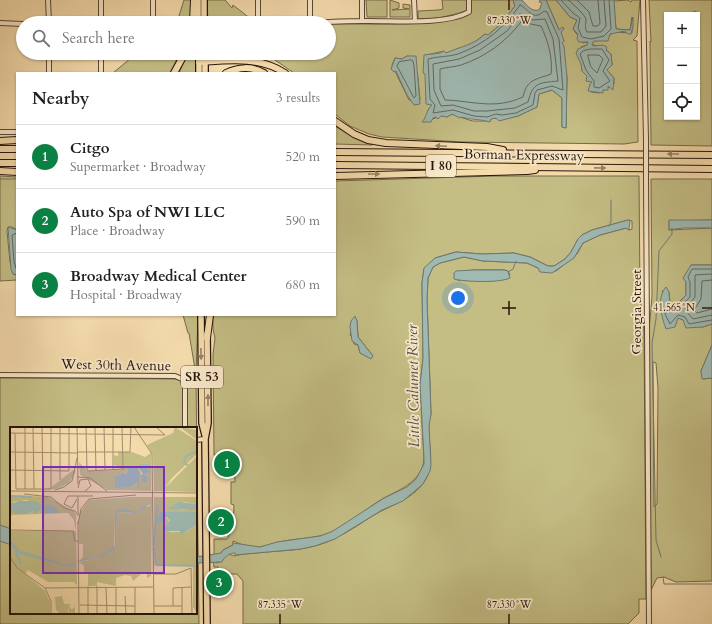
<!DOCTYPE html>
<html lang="en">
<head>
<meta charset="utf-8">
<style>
  body { margin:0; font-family:Cardo,serif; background:#f6f6f6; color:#202124 }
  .controls { position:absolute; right:12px; top:12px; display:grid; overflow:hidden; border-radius:0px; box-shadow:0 1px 3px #0004 }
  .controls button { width:36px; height:36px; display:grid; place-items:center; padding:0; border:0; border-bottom:1px solid #e0e0e0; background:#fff; color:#202124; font:20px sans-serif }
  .you { position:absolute; left:458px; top:298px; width:14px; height:14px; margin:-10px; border:3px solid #fff; border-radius:50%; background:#1a73e8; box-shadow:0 0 0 6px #1a73e833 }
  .badge { display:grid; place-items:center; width:26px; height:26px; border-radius:50%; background:#0b8043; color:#fff; font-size:13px; font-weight:700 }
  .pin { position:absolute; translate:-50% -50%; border:2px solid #fff; box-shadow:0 1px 4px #0006 }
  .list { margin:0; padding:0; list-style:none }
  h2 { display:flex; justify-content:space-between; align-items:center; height:52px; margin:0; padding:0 16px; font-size:17px }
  h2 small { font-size:13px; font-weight:400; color:#757577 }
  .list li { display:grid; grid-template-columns:26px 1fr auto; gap:12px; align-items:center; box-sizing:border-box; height:64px; padding:0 16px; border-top:1px solid #e0e0e0 }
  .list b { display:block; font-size:15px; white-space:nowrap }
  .list p { margin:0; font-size:13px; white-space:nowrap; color:#757577 }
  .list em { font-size:13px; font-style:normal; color:#757577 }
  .icon { flex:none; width:22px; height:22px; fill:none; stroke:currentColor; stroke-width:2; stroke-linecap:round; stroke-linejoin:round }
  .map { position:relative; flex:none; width:712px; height:624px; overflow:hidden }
  .search { position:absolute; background:#fff; box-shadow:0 1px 3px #0004; left:16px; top:16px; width:320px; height:44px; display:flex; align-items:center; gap:10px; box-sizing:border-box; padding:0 14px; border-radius:22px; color:#757577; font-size:15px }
  .panel { position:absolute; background:#fff; box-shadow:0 1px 3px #0004; left:16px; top:72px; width:320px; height:244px; border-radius:0px }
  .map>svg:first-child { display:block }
</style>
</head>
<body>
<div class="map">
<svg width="712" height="624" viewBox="0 0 712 624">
  <rect width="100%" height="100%" fill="#f5dcad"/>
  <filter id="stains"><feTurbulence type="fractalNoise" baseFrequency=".005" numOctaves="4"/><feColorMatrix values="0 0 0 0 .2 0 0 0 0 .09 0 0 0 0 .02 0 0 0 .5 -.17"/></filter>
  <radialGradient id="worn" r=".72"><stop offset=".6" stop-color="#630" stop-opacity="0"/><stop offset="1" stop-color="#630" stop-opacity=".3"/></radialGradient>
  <g fill="#c4be85" stroke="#766a48" fill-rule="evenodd">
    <polygon points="184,0 192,0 190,23 169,23 179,16"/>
    <polygon points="207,0 225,0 232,8 233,5 256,23 208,23"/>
    <polygon points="366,0 387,0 387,17 367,17"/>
    <polygon points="390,0 399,3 399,8 392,10 409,9 403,8 403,4 410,5 410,17 390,17"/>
    <path d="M442,0h25v10c-7,4 -43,12 -49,8v-7l20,-1 5,-1z"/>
    <path d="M471,0h42l2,6 -14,18 -13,11 -3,-1 -10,8 -19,9 -10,2 -2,-2 -17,4 -1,45 6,5 -4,5 -2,11 19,-6 2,2 5,-3c5,2 19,7 22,7 6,0 11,0 16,0v-2l6,-1 3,2 19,-4 19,-9 2,-13 13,-4 10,8v29l4,1 1,-51 -6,-34 3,-2 -18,-41h10l14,17 7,3 -4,9 10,14 5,-1 -1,3 -6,2 1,24 11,11 -2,10 8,1 15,-9v-6l-7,-8 5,-5 -1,-11 -5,-4 -14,-6 2,-3 10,-1 10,-8 18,1v-16l-2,13 -14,-1 -3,-28 15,-1 3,2 1,-2h8l-3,36 -4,4 4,1 1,101 -14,2 -162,-2 -80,-5 -13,-3 -19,-8 -15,-12v-41h-41l-22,-15 -23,-5h80v-29c27,-1 122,4 141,-10zM407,56l6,1 5,21 2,22h-11l-17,-35 3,-7 7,1z"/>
    <path d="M649,0h63v146l-61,-1 -1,-104 1,1zM694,11l4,2 -1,104h-30v-102h26z"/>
    <polygon points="137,53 180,53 170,73 113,73"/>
    <polygon points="188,53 195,53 196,73 179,73"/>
    <polygon points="335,126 346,133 372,145 335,144"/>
    <polygon points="0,176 17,177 17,230 12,227 8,227 7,231 10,262 13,274 17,275 17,280 0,281"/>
    <path d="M495,176h144l1,120 4,36 2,267h-7v14l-11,11h-385v-43l-6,-7h-22l-1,-5h3l1,-2h-4l-1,-6 5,2 10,-9 7,2c4,-3 55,-5 65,-7 12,-2 25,-5 35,-11 14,-6 26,-15 39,-23 17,-10 42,-17 52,-36 11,-21 -2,-43 5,-65l-4,-115 1,-21 5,-11 7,-4 24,-6 19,4 44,2 11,5 2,3h16l21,-17 6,-11 17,-8 26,-7 3,2 3,-1v-8l-4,-1 -36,10 -10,5 -4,4 -7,13 -6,7 -11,7h-6l-18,-9 -16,-4 -32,1 -26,-2 -21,6 -11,11 -2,14 1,75 -3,27 4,73c-1,23 -23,31 -40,40 -18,10 -33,26 -51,34 -18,7 -36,6 -54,10 -9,2 -17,6 -26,5 -7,0 -14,-4 -20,-6v4l-10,5 -2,4 -7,1v-16h13l6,-11 1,-23 -3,-1v-22h4l-1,-27h-20v-2l-1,-98 2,-17 -2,-9v-14h122v-134zM473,270h31l4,1 2,4 -18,6 -35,-1 -3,-7zM354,318l3,3 1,16 15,19 -13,-3 -2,-8 -4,-1 -1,-6 -3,-3z"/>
    <path d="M651,179h61v41l-43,1v9l43,-2v37h-21l-5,17v13l-10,10 -6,-2 -1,-11 -7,-1 16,27 25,9 9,-3v21l-11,26 2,8 9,-1v203l-36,1 -12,-5 -7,1 -6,12 -2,-259 3,-35zM653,362l3,1 2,25 -1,116 -3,3z"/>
    <polygon points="183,315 198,315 196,375 189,333 188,333"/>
    <path d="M0,378l196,1 3,245h-199zM11,428h185v185h-185z"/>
  </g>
  <g fill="#9fbab3" stroke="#6f7870">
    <path d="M513,0h9c5,5 9,12 17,10l3,-7 -3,-1 1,-2h6l13,30 4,-3 1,2 -3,3 3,9 -2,2 2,3 3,31 -1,51 -4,-1v-29l-10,-8 -13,4 -2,13 -19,9 -19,5 -3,-3 -5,1 -1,3c-9,-3 -19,-2 -29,-5l-1,1 -8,-4 -5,3 -6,-1 -3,3 -2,-2 -3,1 -2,4h-9c5,-5 4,-12 10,-17l-6,-1 -1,-30 -2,-1 1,-18 16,-2 4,-2 2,2c13,-6 28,-8 39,-19l3,1 13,-11 14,-18z"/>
    <polygon points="556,0 614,0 616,29 630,30 633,17 633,26 631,34 628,34 625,31 610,34 608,41 594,41 592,44 593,46 603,45 607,47 606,50 611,54 612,65 607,70 614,78 613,90 608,86 608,90 603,90 603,93 588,91 590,84 592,82 586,81 587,76 582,71 581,64 576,53 578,49 587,45 588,42 579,42 577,39 578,34 573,29 577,20 570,17"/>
    <polygon points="407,56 416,56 420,104 414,105 407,95 396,71 394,72 391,69 395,58 402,59"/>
    <path d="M628,220l2,1 -1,9 -3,-2 -26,7 -17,8 -9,15 -22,15 -12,-1 -2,-4 -11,-5 -44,-2 -19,-4 -24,6 -7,4 -5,11 -1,22 4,114 -2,12 2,39 -1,6 -7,13 -20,17 -21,9 -47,29 -20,7 -14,3 -66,6v-2c-5,0 -11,4 -13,9l-26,1v-6l25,-4 2,-3 10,-5v-2l27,4 17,-5 43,-6 13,-5 51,-33 23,-11 9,-8 8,-15v-6l-4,-73 3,-27 -1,-75 2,-15 11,-10 21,-6 26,2 32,-1 16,4 18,9h6l11,-7 6,-7 7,-13 4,-4 10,-5z"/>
    <polygon points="669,220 712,220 712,228 683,228 669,230"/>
    <polygon points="8,227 17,230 17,275 13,274 11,269"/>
    <path d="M691,265h21v59l-9,3 -17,1 -3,-8 -5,-2 -3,9 -9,2c-4,-11 -10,-31 0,-42l3,5 1,11 7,2 9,-10v-13l-3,-4z"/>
    <path d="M473,270h31l4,1 2,7c-10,5 -45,4 -56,1v-6l2,-2z"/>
    <polygon points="355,316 357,321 358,337 373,356 371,359 360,353 358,345 352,341 350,327 351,321"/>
    <polygon points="712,345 712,378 702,379 701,371"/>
    <polygon points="0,525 11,529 11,545 0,541"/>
  </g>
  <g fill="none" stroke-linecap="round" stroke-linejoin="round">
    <g stroke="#63685f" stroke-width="1">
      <polyline points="561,0 573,13 580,18 578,28 582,37 591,39 604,36 611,29 609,0"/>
      <path d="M568,0c4,3 17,15 18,19 0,6 -2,7 1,13h14l5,-6 -2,-26"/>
      <polyline points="577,0 589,12 593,26 598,26 600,23 598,0"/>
      <path d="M520,5c9,4 13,17 24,6l3,1 12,27 4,51 -11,-4 -15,4 -2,3 -2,12 -17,8 -14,2 -6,-1 -9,3 -13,-1 -21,-6 -20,3 2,-8 -5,-6 -2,-40c10,-3 21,-2 30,-5 27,-10 46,-26 62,-49z"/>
      <path d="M520,14l13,6 12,-1 8,20 5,42c-19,2 -25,1 -30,21l-13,6 -28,3h-13l-21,-6 -12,1 -7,-16 -1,-26 26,-5 21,-9 27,-19z"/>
      <path d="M521,22l20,4c7,15 12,32 10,48 -16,6 -24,5 -28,23 -29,13 -49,4 -78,3l-5,-11v-20c7,-2 15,-2 21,-4 24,-8 45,-23 60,-43z"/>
      <polygon points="591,49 602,49 609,60 603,71 610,81 599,88 594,87 594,81 586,70 580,54 583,51"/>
      <polygon points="588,55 599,55 603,59 597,73 591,67"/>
      <polygon points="411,60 413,61 414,66 416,96 414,98 397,66 399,62"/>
      <polyline points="17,233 12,235 14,262 17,271"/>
      <polyline points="712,269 692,269 688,277 690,282 690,297 678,309 666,306 665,314 670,324 678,315 685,317 689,324 712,320"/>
      <polyline points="712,274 695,275 695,297 685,310 693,319 712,315"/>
      <polyline points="712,280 702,281 701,299 694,310 697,313 712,309"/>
    </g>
    <g stroke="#6f7870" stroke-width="1">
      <polyline points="0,179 17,179"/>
      <polyline points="609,226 611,222 611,200"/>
      <polyline points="508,272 513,269 516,261"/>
      <polyline points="661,557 656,540 652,343 656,319 659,251 672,234 672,228"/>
      <polyline points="663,577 664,584 712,584"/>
    </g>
    <defs>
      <g id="minor">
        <polyline points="48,0 49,23"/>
        <polyline points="101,0 101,23"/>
        <polyline points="153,0 153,23"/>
        <polyline points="258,0 258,20 264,23"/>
        <polyline points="310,0 310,23"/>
        <polyline points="362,0 362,21"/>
        <polyline points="414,0 415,21"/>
        <polyline points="643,0 646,139"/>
        <polyline points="0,23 23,24"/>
        <path d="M310,23c17,-1 35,-2 52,-2 29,-1 82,5 107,-9v-12"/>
        <polyline points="49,53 49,73"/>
        <polyline points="101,73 101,53"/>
        <polyline points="0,132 17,132"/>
        <polyline points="646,183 649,624"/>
        <polyline points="0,375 175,376 182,379 185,385 185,428"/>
        <polyline points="196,440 205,439"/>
      </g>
      <g id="major">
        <polyline points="198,0 198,23"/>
        <polyline points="204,0 204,23"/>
        <polyline points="199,53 199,73"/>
        <polyline points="205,53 205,73"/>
        <polyline points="201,315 202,423 205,435"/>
        <polyline points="207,624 205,439 208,423 207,334"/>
      </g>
      <g id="highway">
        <polyline points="193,23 194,0"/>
        <polyline points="215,53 229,59"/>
        <path d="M199,62c30,-2 60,-6 86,11"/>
        <polyline points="174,73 185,53"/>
        <path d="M226,73c12,-6 26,-7 38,0"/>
        <polyline points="335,121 354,134 368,140 386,143 487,147 503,150"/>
        <polyline points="0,141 17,140"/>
        <polyline points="0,149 17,149"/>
        <polyline points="335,152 712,155"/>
        <polyline points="0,163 17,163"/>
        <polyline points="335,165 712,169"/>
        <polyline points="0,171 17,172"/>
        <polyline points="335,176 527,171 535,170"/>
        <polyline points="207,338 210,315"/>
      </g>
    </defs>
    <use href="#minor" stroke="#5a4734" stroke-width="6"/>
    <use href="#major" stroke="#27150b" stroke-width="8"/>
    <use href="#highway" stroke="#27150b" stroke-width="8"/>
    <use href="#minor" stroke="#f8e8ca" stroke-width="4"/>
    <use href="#major" stroke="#f5dcad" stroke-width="5.5"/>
    <use href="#highway" stroke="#f5dcad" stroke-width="6"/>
    <defs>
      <polyline id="minor-bridge" points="646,139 646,183"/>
    </defs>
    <use href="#minor-bridge" stroke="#5a4734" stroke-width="6" stroke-linecap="butt"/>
    <use href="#minor-bridge" stroke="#f8e8ca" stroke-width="4"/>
  </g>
  <defs><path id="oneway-solid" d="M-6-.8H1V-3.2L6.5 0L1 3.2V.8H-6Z"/></defs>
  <g fill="#988264">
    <use href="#oneway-solid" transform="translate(441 146) rotate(-178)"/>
    <use href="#oneway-solid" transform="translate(673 154) rotate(-180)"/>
    <use href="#oneway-solid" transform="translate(600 168) rotate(1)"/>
    <use href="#oneway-solid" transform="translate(374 174)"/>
    <use href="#oneway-solid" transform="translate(201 354) rotate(89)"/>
    <use href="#oneway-solid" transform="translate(208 400) rotate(-90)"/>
  </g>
  <path fill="none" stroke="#27150b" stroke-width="1.5" d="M509,0v10M509,301v14M502,308h14M702,308h10M280,614v10M509,614v10"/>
  <g text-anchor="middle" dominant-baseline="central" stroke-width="3.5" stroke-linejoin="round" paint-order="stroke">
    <g fill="#f8e8ca" stroke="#665444" stroke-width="1">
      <rect x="426" y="155" width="30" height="22" rx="3"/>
      <rect x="181" y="366" width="42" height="22" rx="3"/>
    </g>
    <g font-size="13" font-weight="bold" fill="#27150b">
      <text x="441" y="166">I 80</text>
      <text x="202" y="377">SR 53</text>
    </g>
    <g font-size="14" fill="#27150b" stroke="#f8e8ca">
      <text transform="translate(524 155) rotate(1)">Borman Expressway</text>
      <text transform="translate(636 312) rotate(-90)">Georgia Street</text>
      <text transform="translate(116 365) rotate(1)">West 30th Avenue</text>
    </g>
    <g font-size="15" font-style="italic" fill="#514f46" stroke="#f8e8ca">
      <text transform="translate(413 386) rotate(-91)">Little Calumet River</text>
    </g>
  </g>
  <g transform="translate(10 427)">
    <rect width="187" height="187" fill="#f5dcad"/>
    <path d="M165,0l22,14v13l-26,25 -5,8 31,-31v36l-43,-1 -1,-36 -6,-10 26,-12zM170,0l17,3v10l-4,-3zM108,25h4l1,16 -9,-3v-10l4,1zM113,25h9l13,5 6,-4v38l-43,-1 -28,-15 -1,-13 8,9 35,-1zM129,38h8l1,7 -4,2 3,2 -2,6 -7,-15zM121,39l3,3 1,-3 3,6 1,12 -2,-2 -6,5h-15l-1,-11 9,-2zM63,43l3,1 -7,12 -13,6 -8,1zM0,68l38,2 26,14 2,4v16l-2,-11 -6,-7 -58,2zM17,73l12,13 -6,-2 -4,3 -17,-12zM120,70h22l-1,79 -4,2v-5h-5l-9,8 -2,-5 -6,-1 -9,3v8l-19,-4v4h-9v-13h-4v-7l-5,-4 21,-4 15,-9 1,-3 1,-34 18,1 5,-2 2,-3 8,-2v-2l-8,3 -5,5 -20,-1 -2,4 -1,33 -17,10 -18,3 4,-4v-13h-4v-30l10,-14zM144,70h43v7l-13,-2 -14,6 14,2 10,-2 3,4h-37l-2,7 -2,-3 3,5 10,-3 -2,13 4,1h15l11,-7v40h-42l-1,2zM0,104h66l1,54 -3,-3h-26l-20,-12 -3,4 20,17 5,11v12h-40zM183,139h4v47l-4,-6zM52,169l2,8h4v8l1,1 -1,-9h4l-3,1 2,4 3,-1 1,-4v10l-4,-2v2h-11l-4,-4 -1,-13z" fill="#c4be85" fill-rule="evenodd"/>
    <path d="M125,38l4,7v17l-2,-7 -6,5 -16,1v-12l11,-3 4,-7 5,2zM129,38l9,-1 2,1v2l-3,-2v3l3,4 -6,2 3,2v6h-4l-2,-6 2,-2 -5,-7zM9,74h15l7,3 1,5 -6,5 -3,-3 -5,3 -13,-1 -4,-3v-6zM169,75l18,2v6l-30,-1zM140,77l-13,9 -20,-1 -1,34 -1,3 -15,9 -24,4 -6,5 -54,-14 -6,-9v-5l9,11 48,15 16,-6 14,-1 18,-12v-34l5,-3 17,3 5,-5zM34,78l10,1 5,7h-14zM150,85h37v13l-15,9 -3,-3h-17l8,-11 -3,-3 -3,5 -8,1v-7l2,2z" fill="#9fbab3"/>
    <path fill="none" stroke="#9fbab3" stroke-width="2" d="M178,38l-4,-2 2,-7 11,-5M0,69l22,1M144,118l3,-40M144,121l2,15M6,126l5,11M146,138l41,1"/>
    <path fill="none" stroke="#a38c6c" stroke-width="1" d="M15,0v62M23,0l1,62M32,0l1,62M50,0v53M67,0l1,57M76,0l1,43 2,1 34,-2 -1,-42M85,0l1,44M94,0l1,43M103,0v43M124,0l18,27 2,160M146,0l9,8M0,6l155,2M5,6l1,56h33l2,-1v-61M0,25l67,1M68,25h52l1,-25M0,43l59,1v-44M67,50l13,1 17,13M68,61l2,-8 8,-1 3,7 -6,5M45,63l9,-3 8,-6 5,-23M0,64l187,2M14,67l27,3 13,11 11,3 2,3M68,69v20M67,72l-5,9 -8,-4 4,-8h25M68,95l1,92M68,97l3,-15 8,-10 47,-4M0,103l63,1 2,10h3M0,130l7,11 28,20 6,13v13M143,147h23l15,-6 1,46M78,159v28M87,159v28M96,160l1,27M106,160v27M125,160v27M172,160v27M35,161l108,-1M115,169l1,18M70,178l55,1M144,179h28M163,179v-18l18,-1"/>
    <path fill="#7b2cbf" fill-opacity="0.15" stroke="#7b2cbf" stroke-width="2" d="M33,40h121v106h-121z"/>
    <rect width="187" height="187" fill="none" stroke="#27150b" stroke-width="2"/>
  </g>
  <g font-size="10" text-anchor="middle" fill="#27150b" stroke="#f8e8ca" stroke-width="3.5" stroke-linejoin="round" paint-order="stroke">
    <text x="509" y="24">87.330°W</text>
    <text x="674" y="311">41.565°N</text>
    <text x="280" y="608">87.335°W</text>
    <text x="509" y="608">87.330°W</text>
  </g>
  <rect width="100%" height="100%" filter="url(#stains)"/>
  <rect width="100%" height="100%" fill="url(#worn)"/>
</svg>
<div class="controls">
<button>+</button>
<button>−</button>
<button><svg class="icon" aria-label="locate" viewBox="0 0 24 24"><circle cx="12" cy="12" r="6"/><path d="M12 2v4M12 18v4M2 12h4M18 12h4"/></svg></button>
</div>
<div class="you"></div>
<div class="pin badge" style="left:227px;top:464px">1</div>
<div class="pin badge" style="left:221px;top:522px">2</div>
<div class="pin badge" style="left:219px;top:583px">3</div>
<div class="search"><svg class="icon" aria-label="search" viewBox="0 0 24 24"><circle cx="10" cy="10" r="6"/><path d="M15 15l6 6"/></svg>Search here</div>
<section class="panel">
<h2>Nearby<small>3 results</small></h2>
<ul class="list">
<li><span class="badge">1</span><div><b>Citgo</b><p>Supermarket · Broadway</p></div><em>520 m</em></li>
<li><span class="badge">2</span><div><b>Auto Spa of NWI LLC</b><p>Place · Broadway</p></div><em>590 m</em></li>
<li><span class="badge">3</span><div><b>Broadway Medical Center</b><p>Hospital · Broadway</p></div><em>680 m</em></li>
</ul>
</section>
</div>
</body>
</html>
